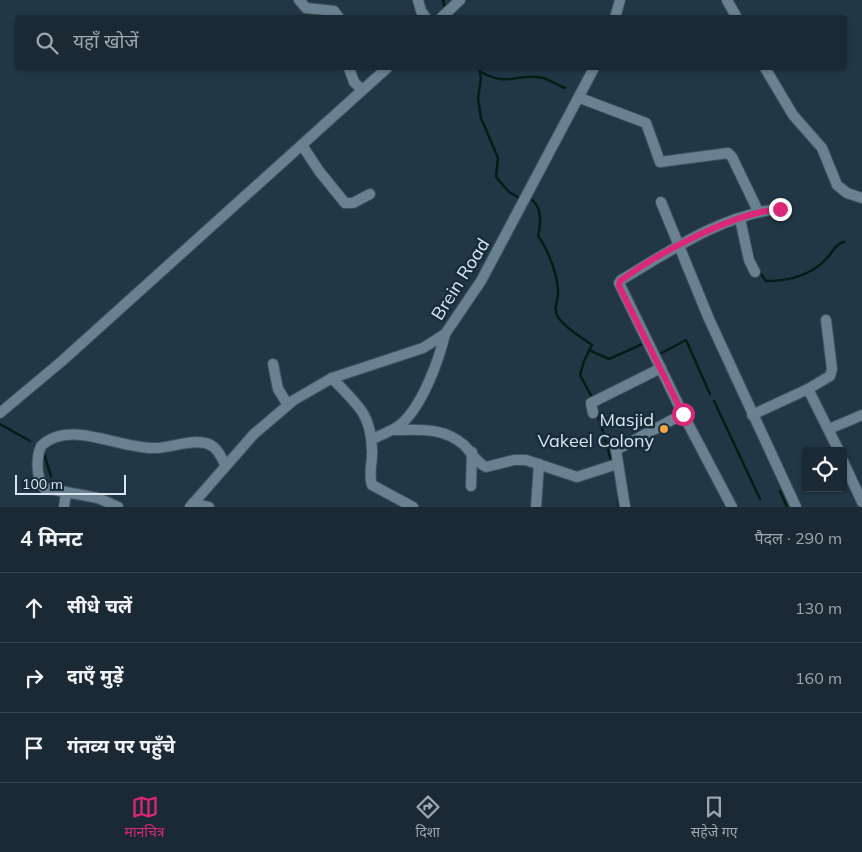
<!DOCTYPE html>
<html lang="hi">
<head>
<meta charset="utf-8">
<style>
  body { margin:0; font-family:Mulish,"Noto Sans Devanagari",sans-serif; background:#273540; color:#f1f3f6 }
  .controls { position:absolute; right:15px; bottom:15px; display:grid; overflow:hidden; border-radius:5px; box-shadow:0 1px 4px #0004 }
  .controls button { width:45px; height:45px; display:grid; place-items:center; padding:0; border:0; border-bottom:1px solid #38454f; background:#1a2934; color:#f1f3f6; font:25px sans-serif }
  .scale { position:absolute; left:15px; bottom:12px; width:111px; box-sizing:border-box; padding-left:5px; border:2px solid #d9e6ef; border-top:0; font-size:14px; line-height:18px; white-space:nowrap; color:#d9e6ef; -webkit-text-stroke:4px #182d3b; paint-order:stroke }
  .stop { position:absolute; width:15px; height:15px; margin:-11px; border:4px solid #db2777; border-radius:50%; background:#fff }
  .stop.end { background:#db2777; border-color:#fff; box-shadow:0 1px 5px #0008 }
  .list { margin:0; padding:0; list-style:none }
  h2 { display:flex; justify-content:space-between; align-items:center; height:65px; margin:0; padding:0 20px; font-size:21px }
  h2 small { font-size:16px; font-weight:400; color:#9fa6ac }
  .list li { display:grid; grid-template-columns:32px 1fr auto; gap:15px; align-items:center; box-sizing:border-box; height:70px; padding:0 20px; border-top:1px solid #38454f }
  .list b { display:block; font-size:19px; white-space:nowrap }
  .list em { font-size:16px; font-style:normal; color:#9fa6ac }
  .icon { flex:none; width:28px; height:28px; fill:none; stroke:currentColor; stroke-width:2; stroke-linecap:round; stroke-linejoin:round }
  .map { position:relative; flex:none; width:862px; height:507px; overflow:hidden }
  .search { position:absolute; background:#1a2934; box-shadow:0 1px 4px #0004; left:15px; right:15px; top:15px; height:55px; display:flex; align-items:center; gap:12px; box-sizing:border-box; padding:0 18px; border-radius:5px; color:#9fa6ac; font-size:19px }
  .sheet { height:275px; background:#1a2934 }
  nav { display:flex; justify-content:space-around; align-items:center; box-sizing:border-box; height:70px; border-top:1px solid #38454f; background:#1a2934; font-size:14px; color:#9fa6ac }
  nav a { display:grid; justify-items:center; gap:2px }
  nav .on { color:#db2777 }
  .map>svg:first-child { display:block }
</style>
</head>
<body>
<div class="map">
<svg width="862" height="507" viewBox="0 0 862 507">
  <rect width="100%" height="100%" fill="#223746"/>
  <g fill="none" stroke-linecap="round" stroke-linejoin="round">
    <g stroke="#011e16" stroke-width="2.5">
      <polyline points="443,0 445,9"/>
      <polyline points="479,68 481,78 478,98 481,118 498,158 496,177 509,192 521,199"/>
      <path d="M481,72c29,16 36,0 62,6 7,2 15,7 22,10"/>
      <path d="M532,200c11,9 9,24 6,36 10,13 21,42 20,59 -1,8 -5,14 0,22 8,12 23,20 34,28l-8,16 -4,14 13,24"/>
      <polyline points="750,243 755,262"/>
      <path d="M759,271l7,10c23,0 46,-6 61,-23 6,-6 8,-14 17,-16"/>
      <polyline points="589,350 609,359 645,343"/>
      <polyline points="658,355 686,340 710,394"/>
      <polyline points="714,401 760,499"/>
      <polyline points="597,411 612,464"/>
      <polyline points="0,424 30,441"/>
      <polyline points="43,451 51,476"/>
      <polyline points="618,491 619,507"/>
      <polyline points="780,491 787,507"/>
    </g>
    <defs>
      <g id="minor">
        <polyline points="299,0 306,8 334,11 339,18"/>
        <polyline points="418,0 421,11 426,18"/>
        <polyline points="727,0 737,18"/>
        <polyline points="441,18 460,0"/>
        <polyline points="615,18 620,0"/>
        <polyline points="349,68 354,82 362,90"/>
        <polyline points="765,68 793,115 822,148 837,185 847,193 862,198"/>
        <polyline points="580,98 646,123 660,162 728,153 732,157 758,211"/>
        <polyline points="302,145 319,171 345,203 353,203 370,194"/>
        <polyline points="661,202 709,319 796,507"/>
        <polyline points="740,219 749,260 755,272"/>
        <polyline points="273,364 278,389 288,405"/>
        <path d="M332,378c24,26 39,34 40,72 1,11 -4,24 0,35l41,22"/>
        <polyline points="808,389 839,451"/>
        <polyline points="0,413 62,361 387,68"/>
        <polyline points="593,413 591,403 661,368"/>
        <polyline points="752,415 808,389 830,376 832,369 826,320"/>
        <polyline points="829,429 862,415"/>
        <path d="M393,430c26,0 50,-3 71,15 7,7 13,18 22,22l28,-7h12l51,17 40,-13"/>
        <path d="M372,439c9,-4 20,-8 28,-14 22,-18 39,-65 45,-91"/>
        <polyline points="843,461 862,502"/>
        <polyline points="471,486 472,452"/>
        <polyline points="193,503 209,507"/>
        <polyline points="64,507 66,493"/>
        <path d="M118,507l-20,-9 -54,-10c-8,-11 -8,-30 -3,-42 28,-27 76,2 111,2 17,1 36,-9 53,-5 11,2 15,12 20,21"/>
        <polyline points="190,507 254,434 294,400 332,378 423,348 445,334 481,281 594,68"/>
        <polyline points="536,507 539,464"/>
        <polyline points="625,507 616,450 683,414"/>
        <path d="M732,507l-49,-93 -64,-131 2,-3c49,-29 102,-66 159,-71"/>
      </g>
    </defs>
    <use href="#minor" stroke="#40525f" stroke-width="12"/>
    <use href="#minor" stroke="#6a8192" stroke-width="10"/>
  </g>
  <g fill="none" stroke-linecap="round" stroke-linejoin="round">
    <path stroke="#db2777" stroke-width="6" d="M683,414l-64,-128 1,-5c38,-28 113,-68 160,-72"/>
  </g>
  <circle fill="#f3a542" stroke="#182d3b" stroke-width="2" cx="664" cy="429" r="5"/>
  <g text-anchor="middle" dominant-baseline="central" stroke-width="5" stroke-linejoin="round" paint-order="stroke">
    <g font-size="18" fill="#d9e6ef" stroke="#182d3b">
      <text transform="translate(460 279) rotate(-58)">Brein Road</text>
    </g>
    <g font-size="18" fill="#d9e6ef" stroke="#182d3b" text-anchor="end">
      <text x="654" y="419">Masjid<tspan x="654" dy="21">Vakeel Colony</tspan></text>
    </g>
  </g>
</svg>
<div class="controls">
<button><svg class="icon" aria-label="locate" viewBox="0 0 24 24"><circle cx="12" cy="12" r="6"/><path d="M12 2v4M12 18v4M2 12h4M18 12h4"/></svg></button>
</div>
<div class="scale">100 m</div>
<div class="stop" style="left:683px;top:414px"></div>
<div class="stop end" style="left:780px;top:209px"></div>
<div class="search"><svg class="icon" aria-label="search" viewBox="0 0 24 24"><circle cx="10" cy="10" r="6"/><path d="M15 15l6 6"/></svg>यहाँ खोजें</div>
</div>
<section class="sheet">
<h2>4 मिनट<small>पैदल · 290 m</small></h2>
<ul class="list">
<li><svg class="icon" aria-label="ahead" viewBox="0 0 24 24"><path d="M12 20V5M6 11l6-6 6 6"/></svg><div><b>सीधे चलें</b></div><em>130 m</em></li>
<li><svg class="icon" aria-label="right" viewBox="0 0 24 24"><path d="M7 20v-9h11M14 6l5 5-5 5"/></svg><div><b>दाएँ मुड़ें</b></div><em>160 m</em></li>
<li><svg class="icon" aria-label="arrive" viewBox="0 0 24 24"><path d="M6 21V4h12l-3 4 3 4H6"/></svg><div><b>गंतव्य पर पहुँचे</b></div></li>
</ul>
</section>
<nav>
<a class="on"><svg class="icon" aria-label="map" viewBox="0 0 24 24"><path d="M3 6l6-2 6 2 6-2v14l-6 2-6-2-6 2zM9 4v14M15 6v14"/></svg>मानचित्र</a>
<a><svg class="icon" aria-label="directions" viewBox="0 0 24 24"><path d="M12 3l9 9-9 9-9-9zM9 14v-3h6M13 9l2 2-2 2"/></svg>दिशा</a>
<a><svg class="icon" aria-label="saved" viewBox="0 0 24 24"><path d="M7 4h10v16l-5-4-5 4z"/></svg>सहेजे गए</a>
</nav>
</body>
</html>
